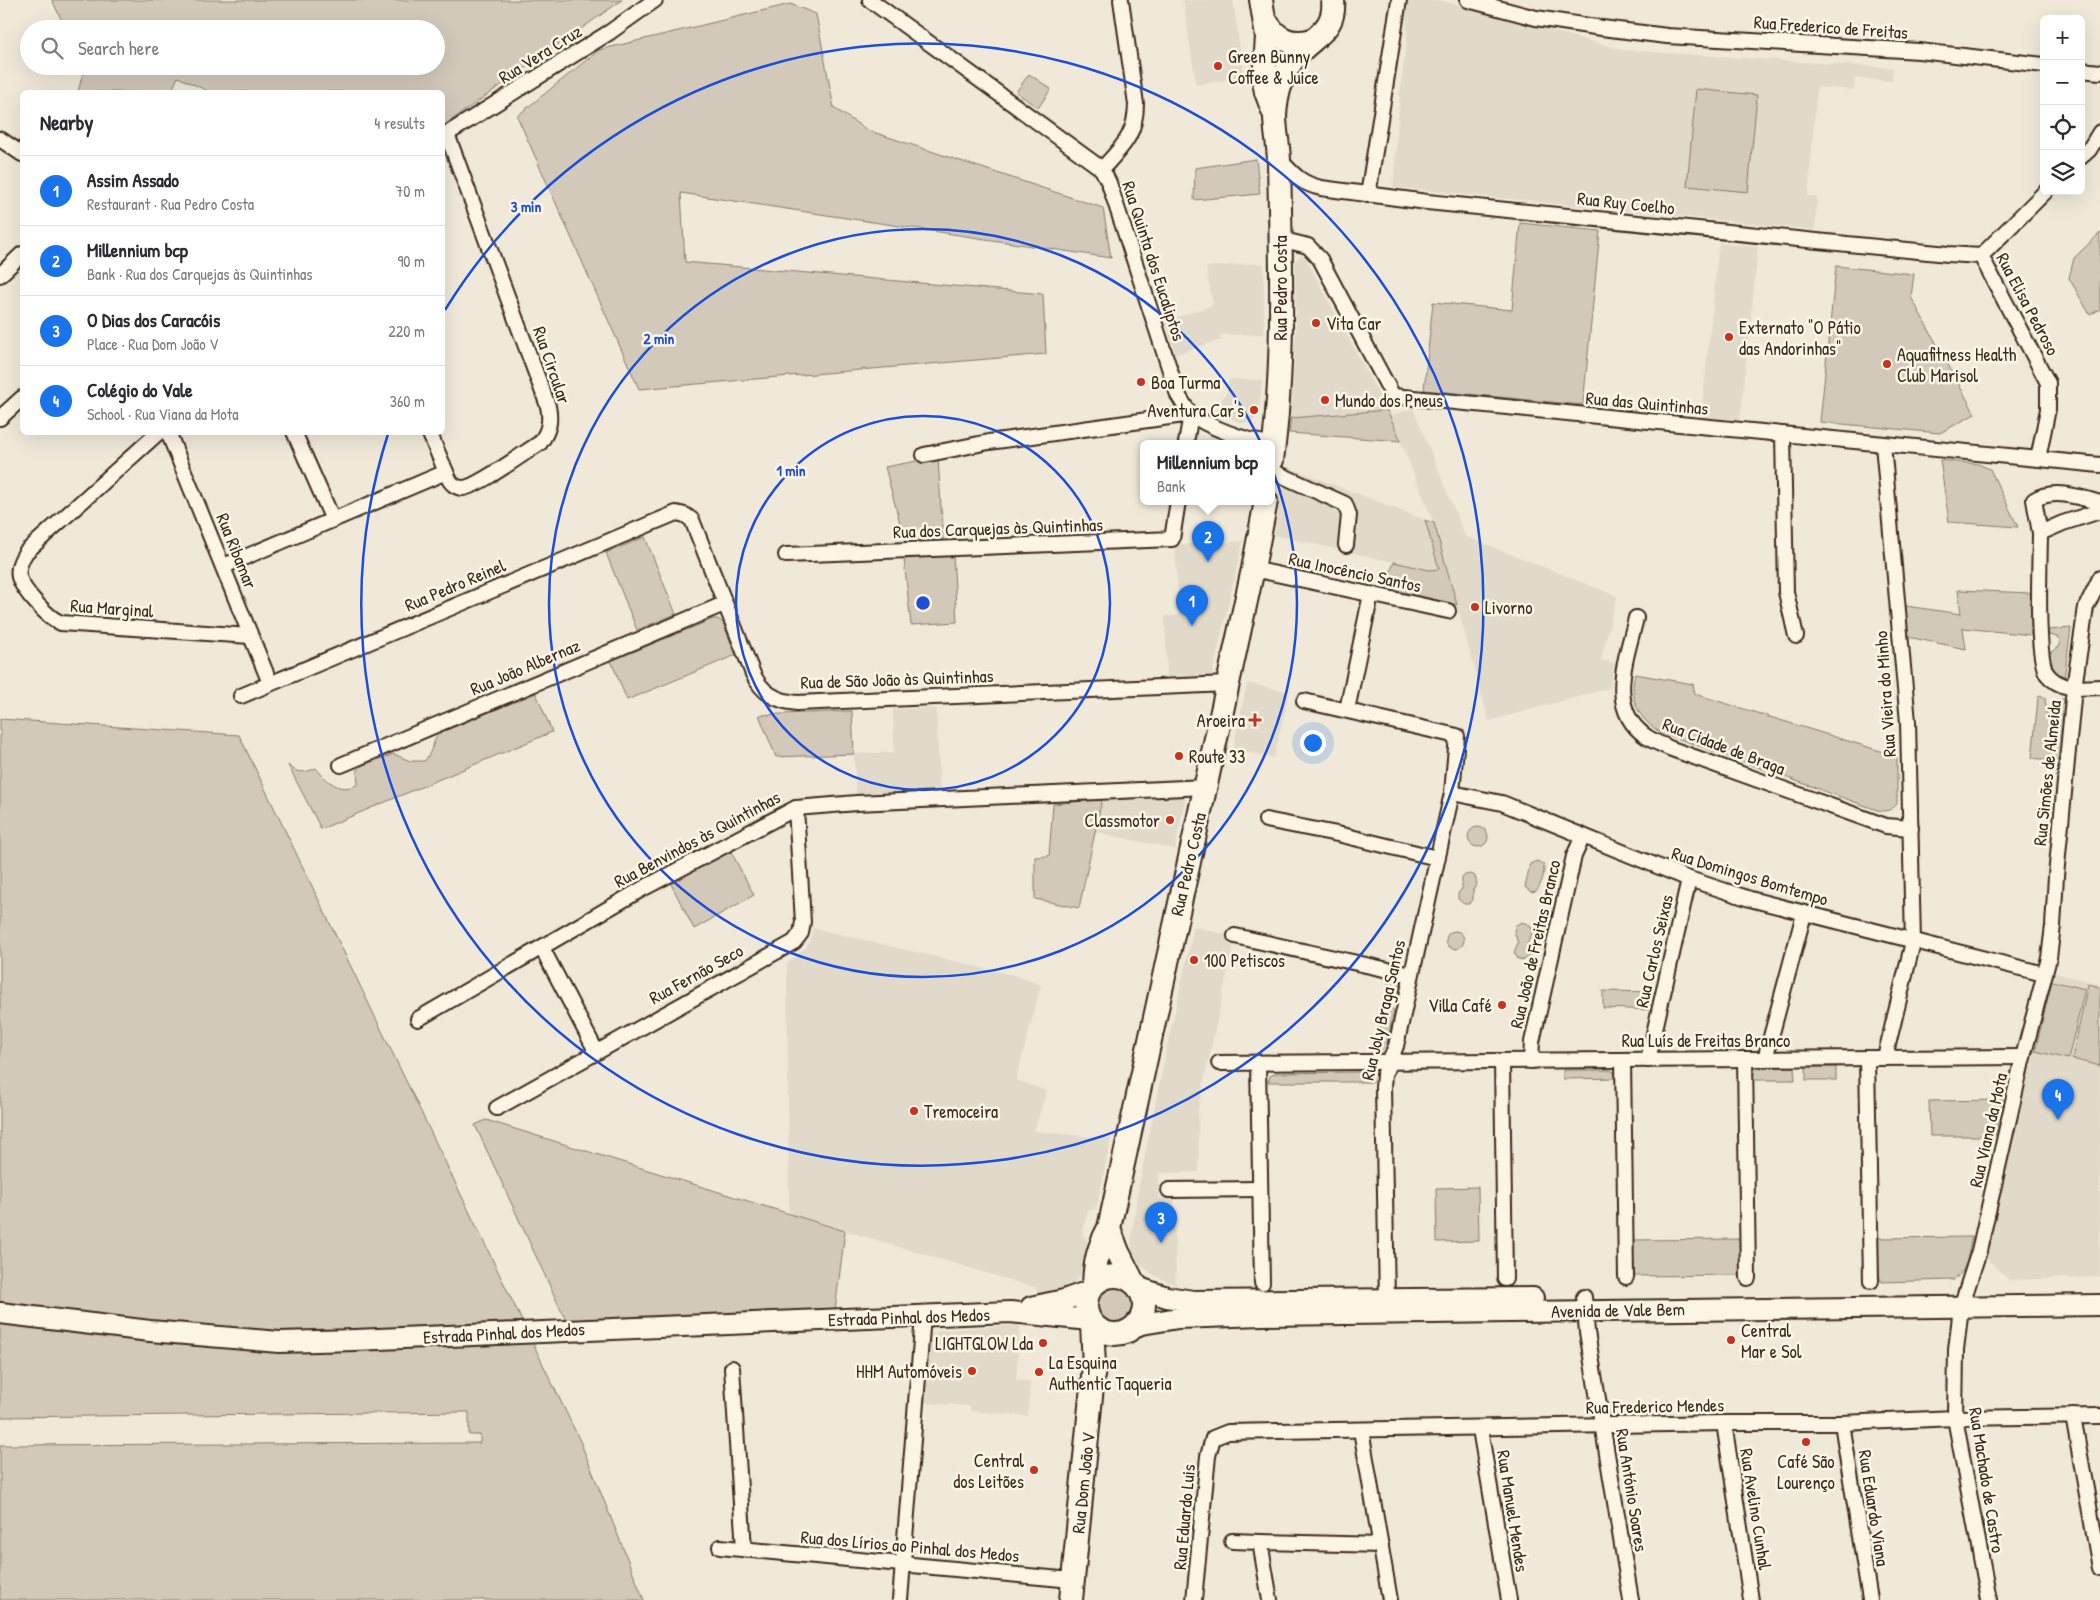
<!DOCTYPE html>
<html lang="en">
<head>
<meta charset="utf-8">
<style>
  body { margin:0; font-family:"Patrick Hand",sans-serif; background:#f2f2f3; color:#2b2b33 }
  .controls { position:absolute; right:15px; top:15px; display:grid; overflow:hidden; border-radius:8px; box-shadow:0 5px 20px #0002 }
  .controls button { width:45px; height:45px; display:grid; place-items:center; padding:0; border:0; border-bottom:1px solid #e1e1e2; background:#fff; color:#2b2b33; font:25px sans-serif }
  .you { position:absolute; left:1312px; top:742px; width:18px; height:18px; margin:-12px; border:4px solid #fff; border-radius:50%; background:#1a73e8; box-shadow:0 0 0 8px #1a73e833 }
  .badge { display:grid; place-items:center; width:32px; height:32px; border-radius:50%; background:#1a73e8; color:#fff; font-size:16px; font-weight:700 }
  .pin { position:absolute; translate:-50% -41px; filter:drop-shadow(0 1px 2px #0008) }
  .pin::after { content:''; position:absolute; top:26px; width:18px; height:15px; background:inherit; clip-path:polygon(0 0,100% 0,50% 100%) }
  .popup { position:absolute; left:1140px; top:440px; width:135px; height:65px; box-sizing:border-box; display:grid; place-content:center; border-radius:8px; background:#fff; filter:drop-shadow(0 1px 4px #0005); font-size:16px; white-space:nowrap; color:#7c7c81 }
  .popup b { font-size:19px; color:#2b2b33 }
  .popup::after { content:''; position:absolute; left:50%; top:100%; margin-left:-10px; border:10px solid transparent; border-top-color:#fff }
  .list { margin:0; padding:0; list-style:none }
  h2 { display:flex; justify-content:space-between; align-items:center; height:65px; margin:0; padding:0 20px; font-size:21px }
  h2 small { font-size:16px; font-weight:400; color:#7c7c81 }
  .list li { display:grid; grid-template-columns:32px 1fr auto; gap:15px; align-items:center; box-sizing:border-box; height:70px; padding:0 20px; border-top:1px solid #e1e1e2 }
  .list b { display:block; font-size:19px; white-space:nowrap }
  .list p { margin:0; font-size:16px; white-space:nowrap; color:#7c7c81 }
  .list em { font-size:16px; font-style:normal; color:#7c7c81 }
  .icon { flex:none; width:28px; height:28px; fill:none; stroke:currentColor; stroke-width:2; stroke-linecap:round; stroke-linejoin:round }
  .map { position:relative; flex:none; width:2100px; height:1600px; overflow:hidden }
  .search { position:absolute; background:#fff; box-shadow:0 5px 20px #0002; left:20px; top:20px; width:425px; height:55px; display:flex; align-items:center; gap:12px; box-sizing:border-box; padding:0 18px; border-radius:28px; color:#7c7c81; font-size:19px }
  .panel { position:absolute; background:#fff; box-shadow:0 5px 20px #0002; left:20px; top:90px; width:425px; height:345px; border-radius:8px }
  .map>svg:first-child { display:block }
</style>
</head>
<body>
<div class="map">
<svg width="2100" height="1600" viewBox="0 0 2100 1600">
  <rect width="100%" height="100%" fill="#f0e9d9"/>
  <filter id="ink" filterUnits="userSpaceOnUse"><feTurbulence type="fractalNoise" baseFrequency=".02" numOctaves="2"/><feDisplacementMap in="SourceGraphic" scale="10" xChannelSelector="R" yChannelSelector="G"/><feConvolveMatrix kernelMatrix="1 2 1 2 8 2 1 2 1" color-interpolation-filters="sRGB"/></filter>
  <g filter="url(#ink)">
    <g fill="#e1d9c9">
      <polygon points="1183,0 1233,0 1244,77 1196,85"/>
      <polygon points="1410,0 1439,0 1623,50 1893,68 1892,81 1855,78 1854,90 1817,87 1808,196 1817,197 1815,230 1393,187 1400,92 1407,39 1406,2"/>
      <polygon points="1719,243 1758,247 1740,421 1701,417"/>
      <polygon points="1301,255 1305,257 1387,410 1291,418 1296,326 1295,261"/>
      <polygon points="1264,263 1264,334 1220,335 1221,340 1176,354 1165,321 1213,305 1206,267"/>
      <polygon points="1229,379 1262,380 1259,410 1258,416 1251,422 1241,423 1217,411 1227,390"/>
      <polygon points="1413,408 1465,536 1617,596 1601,660 1614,663 1610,688 1489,721 1434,523 1390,416"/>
      <polygon points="1286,466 1425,520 1439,569 1429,570 1274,535"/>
      <polygon points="1243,541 1212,675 1209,678 1167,681 1165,616 1179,615 1175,545"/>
      <polygon points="1247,683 1289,692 1274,758 1233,749"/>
      <polygon points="936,708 940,792 856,796 854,754 894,752 893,709"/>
      <polygon points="1179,795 1186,796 1175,849 1096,832 1102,799"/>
      <polygon points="1194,927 1228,935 1227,942 1234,943 1198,1108 1199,1172 1159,1173 1159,1198 1174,1198 1176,1285 1155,1276 1140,1264 1132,1251 1131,1239 1139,1185 1166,1051"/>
      <polygon points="813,928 1013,975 1041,985 1016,1080 1047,1091 1034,1131 1111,1139 1097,1205 1094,1209 1088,1211 1085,1224 1082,1235 1087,1239 1087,1249 1082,1273 1072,1285 1038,1295 1036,1288 789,1214 787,964 806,947 810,941"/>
      <polygon points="2051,972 2100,984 2100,1277 2009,1280 1985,1257"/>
      <polygon points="1020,1325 1016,1380 1030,1381 1028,1416 970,1411 970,1406 925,1403 931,1335 940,1330"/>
    </g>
    <g fill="#d2c9ba" stroke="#867a6c">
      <polygon points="52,0 622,0 443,126 442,92 210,92 178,77 171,92 78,92 84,69 82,66 436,66 436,29 66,29"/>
      <polygon points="790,4 816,14 834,108 867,130 1103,208 1111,258 681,193 685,262 1043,294 1046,354 639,389 517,116 599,50"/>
      <polygon points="1029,74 1051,89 1038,108 1016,92"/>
      <polygon points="1696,89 1757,95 1748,192 1687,186"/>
      <polygon points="1256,159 1260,194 1194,200 1195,168"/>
      <polygon points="1520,223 1600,231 1583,405 1424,390 1433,302 1512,310"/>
      <polygon points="2100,233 2100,309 2090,315 2069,278 2074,258"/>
      <polygon points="1836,266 1914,274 1911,297 1975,414 1940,433 1820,422"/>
      <polygon points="1387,410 1401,441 1289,433 1291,418"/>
      <polygon points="938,457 943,540 905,542 885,467"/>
      <polygon points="1940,460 1978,464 1990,469 2018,527 1949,522"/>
      <polygon points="1425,520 1434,523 1457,605 1385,588 1394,562 1429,570 1439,569"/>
      <polygon points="645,537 676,614 637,630 606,553"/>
      <polygon points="953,555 957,622 911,625 904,559"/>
      <polygon points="1958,590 2032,593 2031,635 1963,628 1966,649 1908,637 1906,606 1961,614"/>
      <polygon points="713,619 718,619 723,623 736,655 627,700 611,661"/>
      <path d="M2071,628l-7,52c-11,-7 -16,-13 -14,-27l10,-7v-6l-3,-3 -8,-2 -1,-5z"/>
      <path d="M1635,674l58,10 2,10 202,62v48c-6,7 -11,8 -20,6l-217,-78c-22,-13 -31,-33 -25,-58z"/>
      <path d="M536,693l16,39 -231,97 -33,-64c8,9 17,8 28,3 11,14 25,26 42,16l-1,-13 6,-6 31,-11 16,7h14c8,-7 8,-19 15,-28z"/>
      <polygon points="2040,695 2045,698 2047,715 2051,713 2051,709 2058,706 2061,699 2066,699 2059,761 2032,758 2038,698"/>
      <polygon points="852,711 854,754 776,757 759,715"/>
      <polygon points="0,719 239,735 580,1441 644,1600 0,1600 0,1445 480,1443 480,1435 469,1435 469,1412 0,1417"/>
      <polygon points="1102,799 1079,908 1035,899 1035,857 1049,856 1053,804"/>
      <circle cx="1478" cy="837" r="10"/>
      <polygon points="730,850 754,895 694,929 670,882"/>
      <path d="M1537,861l6,3c3,7 -2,22 -7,27l-5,1 -6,-5 5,-23z"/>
      <polygon points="1471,874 1475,876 1477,884 1473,890 1473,900 1469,904 1464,904 1458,899 1458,894 1462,888 1462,878 1465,875"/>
      <polygon points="1522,922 1530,925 1533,931 1527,944 1531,950 1530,955 1524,960 1518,959 1514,952 1518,943 1514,931 1516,925"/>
      <circle cx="1455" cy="940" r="9"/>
      <polygon points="1390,977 1398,982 1399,987 1394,1004 1384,1003"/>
      <polygon points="2052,981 2085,989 2068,1059 2035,1051"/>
      <polygon points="2088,984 2100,987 2100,1066 2072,1059"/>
      <polygon points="1603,991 1657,992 1652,1010 1603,1008"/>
      <polygon points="1384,1005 1394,1010 1385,1053 1373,1055"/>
      <polygon points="1794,1067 1795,1080 1753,1080 1754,1070 1758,1068"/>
      <rect x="1806" y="1067" width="30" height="13"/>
      <polygon points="1563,1070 1608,1070 1613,1071 1617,1078 1563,1079"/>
      <polygon points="1364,1072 1370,1074 1373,1082 1268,1082 1270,1076 1276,1073"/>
      <polygon points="2003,1100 1995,1136 1930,1136 1929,1101"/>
      <polygon points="486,1120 845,1231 835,1311 567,1323 475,1125"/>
      <polygon points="1478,1187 1479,1241 1437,1242 1436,1188"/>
      <path d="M1972,1237c-4,15 -4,35 -19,43l-71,2c-8,-12 -5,-30 -6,-44z"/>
      <polygon points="1741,1239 1741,1275 1633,1276 1633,1240"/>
      <circle cx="1114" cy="1304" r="19"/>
    </g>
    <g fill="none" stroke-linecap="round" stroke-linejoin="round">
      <defs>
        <g id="street">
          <path d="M870,0l232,169 7,14 69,212c4,6 8,14 13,19 15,12 57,28 76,29"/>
          <polyline points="1468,0 1536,18 1602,28 1667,36 1919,51 2044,65"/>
          <polyline points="2081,70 2100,72"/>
          <polyline points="442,137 610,32 655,0"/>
          <polyline points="0,139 22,154"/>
          <polyline points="2081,157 2089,150 2100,132"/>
          <path d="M1279,159c15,16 21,24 42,29l106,14 521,52 33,2"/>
          <path d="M1102,169c20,-22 34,-34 34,-65l-15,-104"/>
          <polyline points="1368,195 1399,0"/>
          <polyline points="1280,239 1308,246 1320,259 1393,396 2100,465"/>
          <polyline points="1981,256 2048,383 2048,409 2038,459"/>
          <polyline points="1981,256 2046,191"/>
          <polyline points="0,275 22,254"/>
          <polyline points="0,418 22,398"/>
          <path d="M159,432l-133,120c-5,8 -9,16 -7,25 4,14 29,41 42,46l189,13"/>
          <polyline points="168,432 270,683"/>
          <polyline points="294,432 333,520"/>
          <polyline points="429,432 446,472"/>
          <polyline points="1783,434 1786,592 1796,636"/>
          <polyline points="1883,444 1908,722 1913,942 1885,1057"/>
          <polyline points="924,455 989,442 1191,414 1186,443"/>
          <polyline points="1272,471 1345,504 1349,515 1346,545"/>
          <path d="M2100,511l-37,12 -23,10c0,27 -5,124 7,141 13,17 35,14 53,13"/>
          <path d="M2040,533l-6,-33c19,-12 46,-3 66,3"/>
          <polyline points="786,555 1172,539 1178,501"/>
          <path d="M224,566l222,-94c3,8 6,15 16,16 13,1 63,-36 78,-45 9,-12 11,-22 8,-37l-101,-272"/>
          <polyline points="1253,569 1448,611"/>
          <path d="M1636,618c-9,39 -31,91 11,119 7,5 15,7 22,11l217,78 25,2"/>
          <path d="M241,696l435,-183 9,2 7,5 61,154c9,19 23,27 44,29l431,-19"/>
          <polyline points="1304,701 1457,736 1452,793 1396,1046 1384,1075 1383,1088 1387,1300"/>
          <polyline points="1347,710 1371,594"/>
          <polyline points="341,765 724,604"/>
          <polyline points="1452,793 1502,803 1689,879 1750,899 2044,974"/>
          <polyline points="1266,820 1342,835 1437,858"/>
          <polyline points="1235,936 1411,975"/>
          <polyline points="542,948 596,1051"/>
          <polyline points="418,1019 642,889 796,808 857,803 1206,787"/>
          <polyline points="1867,1058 1871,1281"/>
          <polyline points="1745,1059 1748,1278"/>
          <polyline points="1765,1059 1804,914"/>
          <polyline points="1623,1060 1626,1277"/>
          <polyline points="1648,1060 1689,879"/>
          <polyline points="1502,1061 1505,1279"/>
          <polyline points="1531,1061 1532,1042 1574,856 1583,836"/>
          <polyline points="1219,1063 2023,1057"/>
          <polyline points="1258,1064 1262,1283"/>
          <polyline points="497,1108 794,942 801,933 803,922 796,808"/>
          <polyline points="1169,1190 1260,1189"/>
          <polyline points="1584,1297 1587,1332 1631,1600"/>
          <polyline points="732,1368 744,1549"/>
          <polyline points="2073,1416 2100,1568"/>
          <polyline points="1724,1423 1751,1600"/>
          <polyline points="1842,1423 1870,1600"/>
          <polyline points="1480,1429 1509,1600"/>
          <polyline points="1361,1430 1390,1600"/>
          <polyline points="1232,1541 1260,1542"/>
          <polyline points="720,1547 1072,1580"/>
          <polyline points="900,1600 923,1316"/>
          <polyline points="1194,1600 1208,1456 1213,1438 1228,1432 1724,1423 1842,1423 1955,1418 2100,1416"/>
          <polyline points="1270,1600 1260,1542 1381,1545"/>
          <polyline points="1989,1600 1955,1418 1956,1350 1961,1307 1979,1251 2023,1057 2049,958 2053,926 2056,876 2074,688 2086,607 2100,578"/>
        </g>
        <g id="secondary">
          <polyline points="1139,1288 1167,1297 1193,1301 1533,1298"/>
          <polyline points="1031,1307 1064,1300 1089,1291"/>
          <polyline points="0,1313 150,1331 279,1342 355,1340 1010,1312 1089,1320"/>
          <polyline points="1136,1325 1178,1318 1262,1315 2100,1305"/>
        </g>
        <g id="primary">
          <polyline points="1261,0 1267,37 1264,81 1266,92 1274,113"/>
          <path d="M1265,19c10,20 26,27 47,21"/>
          <path d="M1272,460c13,-98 9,-200 7,-298 0,-15 -4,-31 -4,-46 1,-20 7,-44 21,-60 17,-20 40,-25 37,-56"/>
          <polyline points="1109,1228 1118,1252 1133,1282"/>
          <circle cx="1115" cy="1305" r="29"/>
          <path d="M1094,1284c1,-22 4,-36 15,-56l144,-659 13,-68"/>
          <polyline points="1071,1600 1094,1366 1092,1324"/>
        </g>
      </defs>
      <use href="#street" stroke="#3b2a1e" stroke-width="18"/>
      <use href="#secondary" stroke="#3b2a1e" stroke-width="24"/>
      <use href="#primary" stroke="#3b2a1e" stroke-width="26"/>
      <use href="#street" stroke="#fcf5e5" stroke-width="14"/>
      <use href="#secondary" stroke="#fcf5e5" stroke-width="20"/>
      <use href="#primary" stroke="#fcf5e5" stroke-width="22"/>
    </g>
  </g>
  <g fill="none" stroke="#1d4ed8" stroke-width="2.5">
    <circle cx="923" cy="603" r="187"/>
    <circle cx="923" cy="603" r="374"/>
    <path d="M445 310A561 561 0 1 1 388 434"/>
  </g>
  <g fill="#c8321e" stroke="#fcf5e5" stroke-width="2">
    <circle cx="1218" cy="66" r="5"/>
    <circle cx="1316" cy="323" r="5"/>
    <circle cx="1729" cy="337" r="5"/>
    <circle cx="1887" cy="364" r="5"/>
    <circle cx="1141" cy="382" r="5"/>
    <circle cx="1325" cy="400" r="5"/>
    <circle cx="1254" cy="410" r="5"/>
    <circle cx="1475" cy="607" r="5"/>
    <path d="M1252.5 712.5h5v5h5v5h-5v5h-5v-5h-5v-5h5z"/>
    <circle cx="1179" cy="756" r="5"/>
    <circle cx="1170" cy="820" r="5"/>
    <circle cx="1194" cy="960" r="5"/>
    <circle cx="1502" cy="1005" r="5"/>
    <circle cx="914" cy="1111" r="5"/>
    <circle cx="1731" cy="1340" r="5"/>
    <circle cx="1043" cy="1343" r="5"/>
    <circle cx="972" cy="1371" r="5"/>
    <circle cx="1039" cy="1372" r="5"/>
    <circle cx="1806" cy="1442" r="5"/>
    <circle cx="1034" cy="1470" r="5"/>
  </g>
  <g text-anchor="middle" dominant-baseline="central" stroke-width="5" stroke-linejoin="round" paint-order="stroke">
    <g font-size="18" fill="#3b2a1e" stroke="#fcf5e5">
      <text transform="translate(1831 27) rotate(4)">Rua Frederico de Freitas</text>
      <text transform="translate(540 54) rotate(-32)">Rua Vera Cruz</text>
      <text transform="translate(1626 203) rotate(6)">Rua Ruy Coelho</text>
      <text transform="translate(1154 261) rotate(72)">Rua Quinta dos Eucaliptos</text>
      <text transform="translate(1280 288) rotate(-90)">Rua Pedro Costa</text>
      <text transform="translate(2028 304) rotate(62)">Rua Elisa Pedroso</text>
      <text transform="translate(552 365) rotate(71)">Rua Circular</text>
      <text transform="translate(1647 403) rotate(5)">Rua das Quintinhas</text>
      <text transform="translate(998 528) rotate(-2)">Rua dos Carquejas às Quintinhas</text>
      <text transform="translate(237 551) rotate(68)">Rua Ribamar</text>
      <text transform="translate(1355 572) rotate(12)">Rua Inocêncio Santos</text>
      <text transform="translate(455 585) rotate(-23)">Rua Pedro Reinel</text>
      <text transform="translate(112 608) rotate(4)">Rua Marginal</text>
      <text transform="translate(525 667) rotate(-23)">Rua João Albernaz</text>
      <text transform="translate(897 679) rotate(-2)">Rua de São João às Quintinhas</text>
      <text transform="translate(1885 694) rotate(-94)">Rua Vieira do Minho</text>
      <text transform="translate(1724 746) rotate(21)">Rua Cidade de Braga</text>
      <text transform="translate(2047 773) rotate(-84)">Rua Simões de Almeida</text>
      <text transform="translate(697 839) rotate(-28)">Rua Benvindos às Quintinhas</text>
      <text transform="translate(1188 864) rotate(-77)">Rua Pedro Costa</text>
      <text transform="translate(1750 876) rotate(17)">Rua Domingos Bomtempo</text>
      <text transform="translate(1535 944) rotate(-77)">Rua João de Freitas Branco</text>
      <text transform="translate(1654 951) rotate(-77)">Rua Carlos Seixas</text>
      <text transform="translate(696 974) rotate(-29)">Rua Fernão Seco</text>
      <text transform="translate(1383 1010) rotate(-77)">Rua Joly Braga Santos</text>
      <text x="1706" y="1040">Rua Luís de Freitas Branco</text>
      <text transform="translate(1988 1130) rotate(-77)">Rua Viana da Mota</text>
      <text transform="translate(1618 1310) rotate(-1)">Avenida de Vale Bem</text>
      <text transform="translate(909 1317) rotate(-2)">Estrada Pinhal dos Medos</text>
      <text transform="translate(504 1333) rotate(-3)">Estrada Pinhal dos Medos</text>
      <text transform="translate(1655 1406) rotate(-1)">Rua Frederico Mendes</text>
      <text transform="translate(1987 1480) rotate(81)">Rua Machado de Castro</text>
      <text transform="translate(1083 1483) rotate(-84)">Rua Dom João V</text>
      <text transform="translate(1632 1490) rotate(81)">Rua António Soares</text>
      <text transform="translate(1874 1508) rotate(81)">Rua Eduardo Viana</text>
      <text transform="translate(1756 1509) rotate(81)">Rua Avelino Cunhal</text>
      <text transform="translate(1513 1511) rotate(81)">Rua Manuel Mendes</text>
      <text transform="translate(1184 1517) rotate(-85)">Rua Eduardo Luis</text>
      <text transform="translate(910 1546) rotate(5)">Rua dos Lírios ao Pinhal dos Medos</text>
    </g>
    <g font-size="18" fill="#3b2a1e" stroke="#fcf5e5" text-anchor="start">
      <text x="1228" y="56">Green Bunny<tspan x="1228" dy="21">Coffee &amp; Juice</tspan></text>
      <text x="1326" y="323">Vita Car</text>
      <text x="1739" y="327">Externato "O Pátio<tspan x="1739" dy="21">das Andorinhas"</tspan></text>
      <text x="1897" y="354">Aquafitness Health<tspan x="1897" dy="21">Club Marisol</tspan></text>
      <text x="1151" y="382">Boa Turma</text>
      <text x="1335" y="400">Mundo dos Pneus</text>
      <text x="1244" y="410" text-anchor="end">Aventura Car's</text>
      <text x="1485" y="607">Livorno</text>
      <text x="1245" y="720" text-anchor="end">Aroeira</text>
      <text x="1189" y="756">Route 33</text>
      <text x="1160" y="820" text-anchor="end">Classmotor</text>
      <text x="1204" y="960">100 Petiscos</text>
      <text x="1492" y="1005" text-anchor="end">Villa Café</text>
      <text x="924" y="1111">Tremoceira</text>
      <text x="1741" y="1330">Central<tspan x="1741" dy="21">Mar e Sol</tspan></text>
      <text x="1033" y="1343" text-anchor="end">LIGHTGLOW Lda</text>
      <text x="1049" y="1362">La Esquina<tspan x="1049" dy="21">Authentic Taqueria</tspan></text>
      <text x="962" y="1371" text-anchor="end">HHM Automóveis</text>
      <text x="1024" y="1460" text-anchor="end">Central<tspan x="1024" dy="21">dos Leitões</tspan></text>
      <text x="1806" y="1461" text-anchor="middle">Café São<tspan x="1806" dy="21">Lourenço</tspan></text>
    </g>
  </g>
  <circle cx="923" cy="603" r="8" fill="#1d4ed8" stroke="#fcf5e5" stroke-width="2.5"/>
  <g font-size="15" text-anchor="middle" font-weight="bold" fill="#1d4ed8" stroke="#fcf5e5" stroke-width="5" stroke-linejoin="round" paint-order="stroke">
    <text x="526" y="212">3 min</text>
    <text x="659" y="344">2 min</text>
    <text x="791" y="476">1 min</text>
  </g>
</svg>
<div class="controls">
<button>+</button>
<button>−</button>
<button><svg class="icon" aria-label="locate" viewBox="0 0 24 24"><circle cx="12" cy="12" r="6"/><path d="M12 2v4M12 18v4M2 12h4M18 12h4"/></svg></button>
<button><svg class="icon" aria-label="layers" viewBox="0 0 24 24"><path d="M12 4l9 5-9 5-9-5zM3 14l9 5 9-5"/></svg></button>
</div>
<div class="you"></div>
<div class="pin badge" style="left:1192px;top:626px">1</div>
<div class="pin badge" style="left:1208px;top:562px">2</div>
<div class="popup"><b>Millennium bcp</b>Bank</div>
<div class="pin badge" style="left:1161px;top:1243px">3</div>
<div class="pin badge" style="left:2058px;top:1120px">4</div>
<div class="search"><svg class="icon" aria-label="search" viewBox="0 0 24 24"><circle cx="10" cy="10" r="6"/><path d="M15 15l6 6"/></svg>Search here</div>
<section class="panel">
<h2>Nearby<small>4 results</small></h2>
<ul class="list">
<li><span class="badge">1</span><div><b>Assim Assado</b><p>Restaurant · Rua Pedro Costa</p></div><em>70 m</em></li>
<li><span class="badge">2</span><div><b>Millennium bcp</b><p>Bank · Rua dos Carquejas às Quintinhas</p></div><em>90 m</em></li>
<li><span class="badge">3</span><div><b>O Dias dos Caracóis</b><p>Place · Rua Dom João V</p></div><em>220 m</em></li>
<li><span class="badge">4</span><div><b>Colégio do Vale</b><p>School · Rua Viana da Mota</p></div><em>360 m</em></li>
</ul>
</section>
</div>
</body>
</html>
